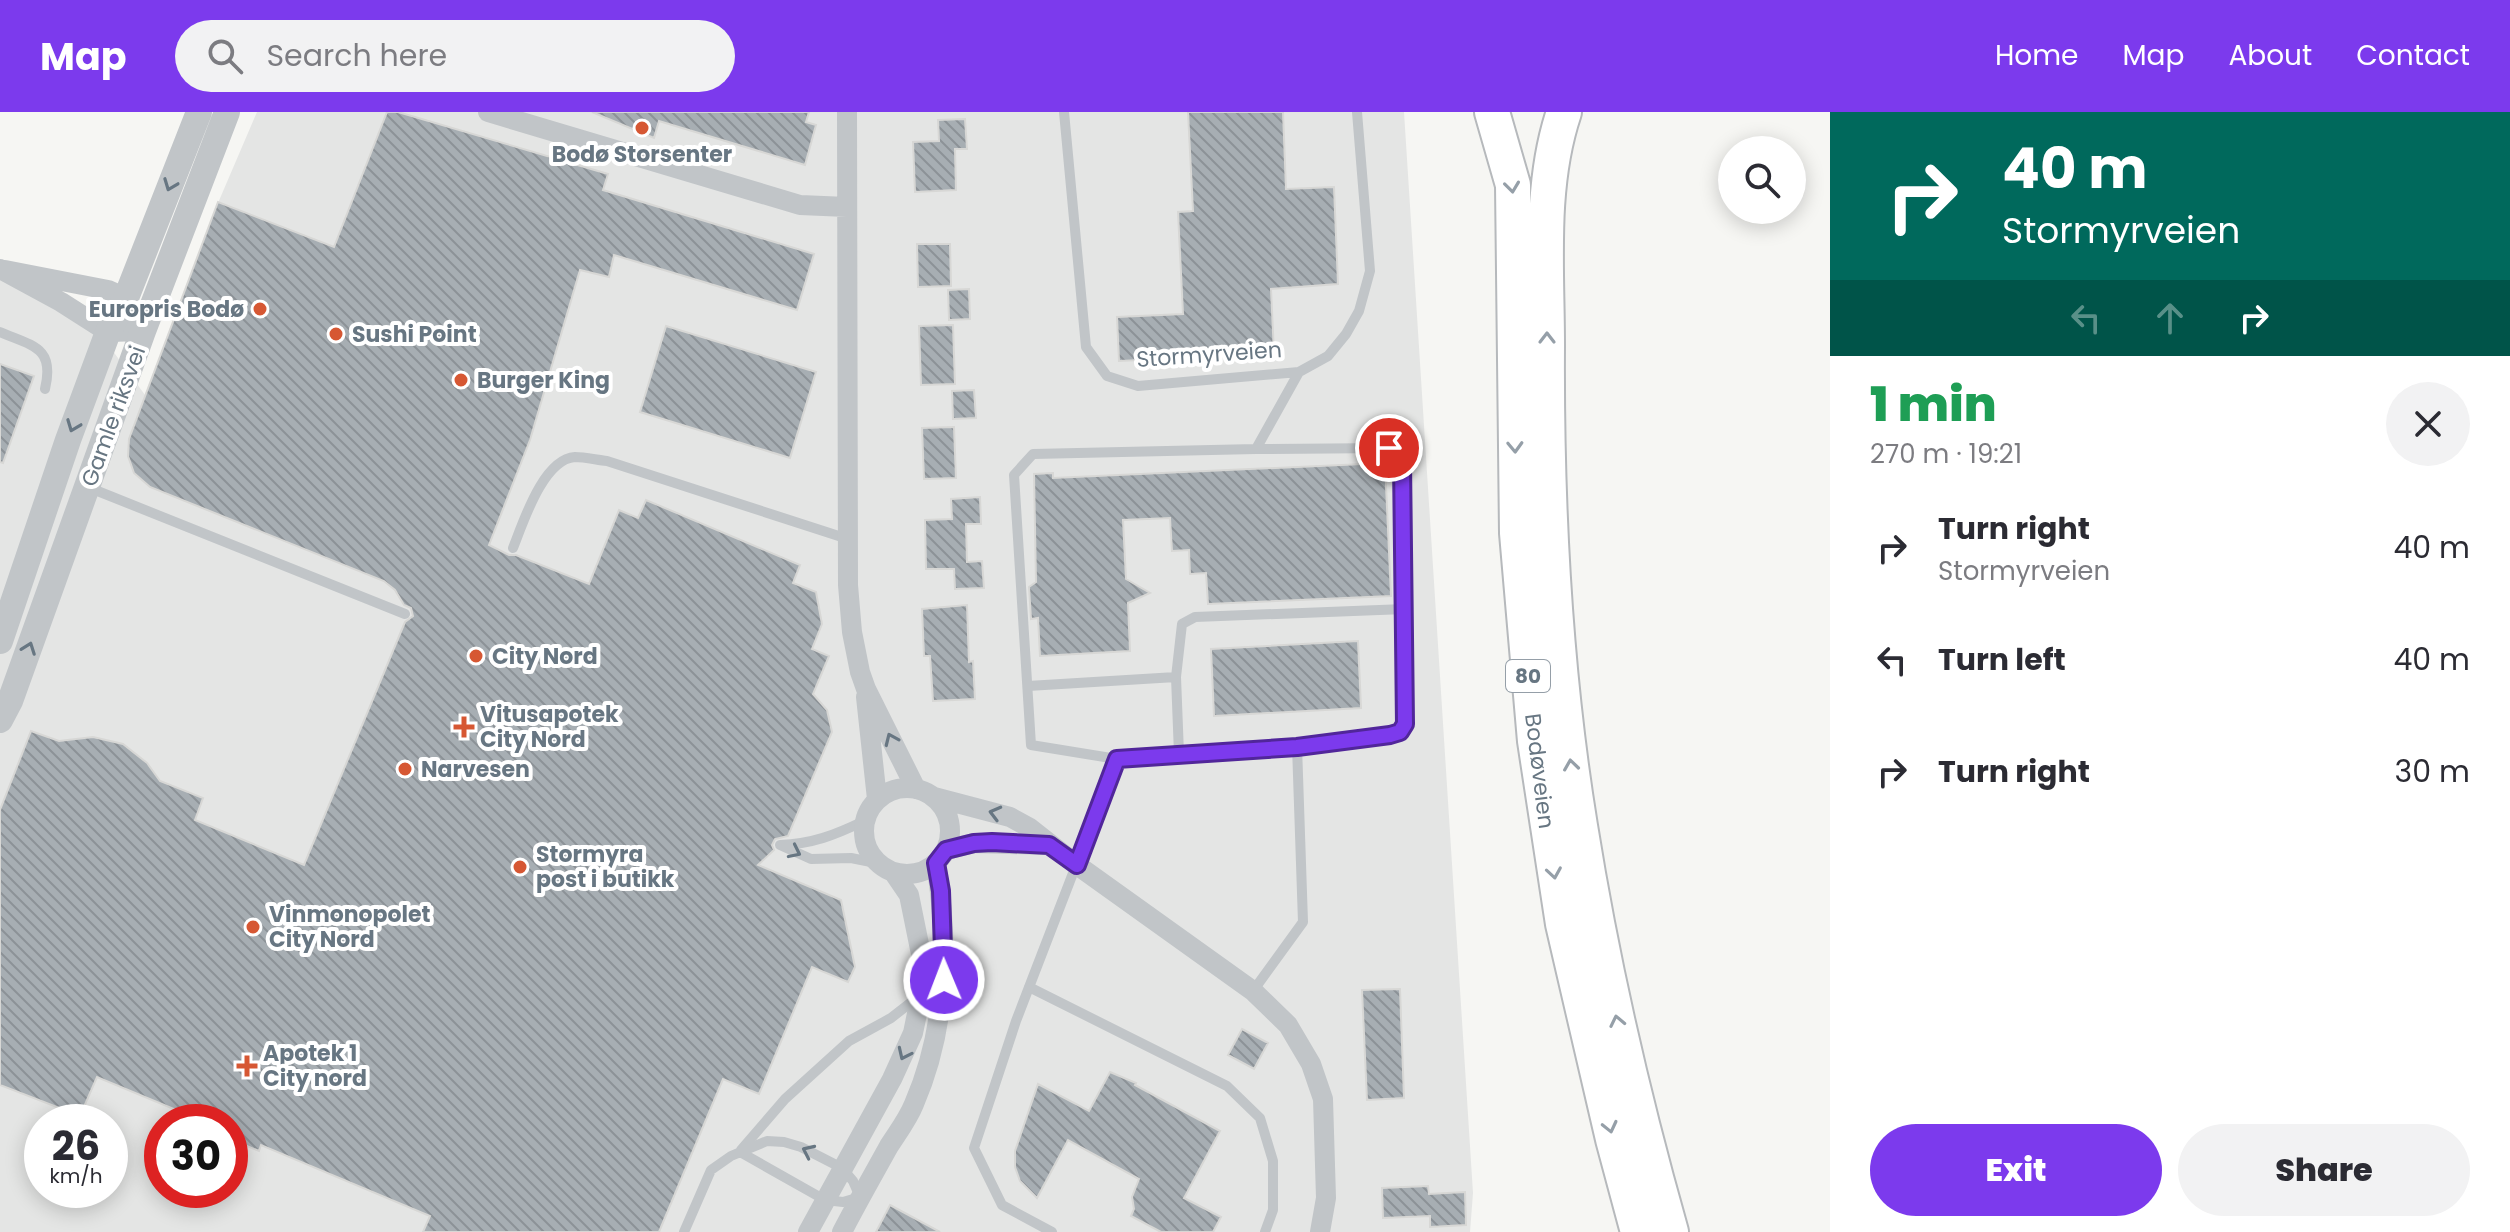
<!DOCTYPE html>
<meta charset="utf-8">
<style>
body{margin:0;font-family:Poppins,sans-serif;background:#f2f2f3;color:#2b2b33;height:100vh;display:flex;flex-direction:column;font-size:30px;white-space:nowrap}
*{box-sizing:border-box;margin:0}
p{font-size:26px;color:#7c7c81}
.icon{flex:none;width:44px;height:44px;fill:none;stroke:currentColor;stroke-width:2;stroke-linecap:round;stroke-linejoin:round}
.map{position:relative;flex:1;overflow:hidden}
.side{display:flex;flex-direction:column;background:#fff;width:680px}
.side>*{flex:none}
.banner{background:#00695c;color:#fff;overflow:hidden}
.buttons{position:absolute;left:1718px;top:24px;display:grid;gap:16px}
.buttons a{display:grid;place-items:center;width:88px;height:88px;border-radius:50%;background:#fff;box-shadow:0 4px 20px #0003;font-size:40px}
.speed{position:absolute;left:24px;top:992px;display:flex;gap:16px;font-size:40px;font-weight:700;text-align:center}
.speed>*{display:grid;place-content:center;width:104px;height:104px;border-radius:50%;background:#fff;box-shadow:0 4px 20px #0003;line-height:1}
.speed small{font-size:20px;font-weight:400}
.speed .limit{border:12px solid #d22;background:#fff;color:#111}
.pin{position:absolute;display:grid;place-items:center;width:68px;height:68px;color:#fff;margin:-34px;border:4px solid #fff;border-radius:50%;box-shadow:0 2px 8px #0007}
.me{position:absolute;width:88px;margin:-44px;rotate:359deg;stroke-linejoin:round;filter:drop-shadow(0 0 6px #0008)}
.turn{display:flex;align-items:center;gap:28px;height:168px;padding:0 40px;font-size:36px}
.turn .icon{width:104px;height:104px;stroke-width:2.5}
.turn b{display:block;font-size:56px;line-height:68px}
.lanes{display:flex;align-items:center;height:76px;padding:0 40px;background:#0003;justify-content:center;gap:40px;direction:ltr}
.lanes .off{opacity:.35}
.round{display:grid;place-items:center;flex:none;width:84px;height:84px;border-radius:42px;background:#f2f2f3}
.head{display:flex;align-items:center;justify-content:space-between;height:136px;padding:0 40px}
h1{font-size:48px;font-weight:800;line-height:60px;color:#1e9e55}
.button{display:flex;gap:16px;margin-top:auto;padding:16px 40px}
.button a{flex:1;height:92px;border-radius:48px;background:#7c3aed;color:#fff;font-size:32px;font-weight:800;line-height:92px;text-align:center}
.button a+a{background:#f2f2f3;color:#2b2b33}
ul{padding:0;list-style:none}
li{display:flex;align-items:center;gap:24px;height:112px;padding:0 40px}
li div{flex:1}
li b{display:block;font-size:30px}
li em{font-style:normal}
header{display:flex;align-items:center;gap:48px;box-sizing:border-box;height:112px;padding:0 40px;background:#7c3aed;color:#fff}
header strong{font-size:38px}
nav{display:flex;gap:44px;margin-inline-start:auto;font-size:28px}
.search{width:560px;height:72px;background:#f2f2f3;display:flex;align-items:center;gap:20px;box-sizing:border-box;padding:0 28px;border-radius:44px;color:#7c7c81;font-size:30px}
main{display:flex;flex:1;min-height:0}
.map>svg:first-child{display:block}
</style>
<header>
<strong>Map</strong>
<div class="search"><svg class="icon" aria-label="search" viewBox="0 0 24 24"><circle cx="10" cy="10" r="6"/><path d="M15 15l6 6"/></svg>Search here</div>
<nav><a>Home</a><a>Map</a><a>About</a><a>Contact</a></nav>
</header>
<main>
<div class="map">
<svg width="1830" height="1120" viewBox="0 0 1830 1120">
<defs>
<pattern id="building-back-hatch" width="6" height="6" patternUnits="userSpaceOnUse" patternTransform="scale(2)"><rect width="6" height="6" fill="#a7aeb3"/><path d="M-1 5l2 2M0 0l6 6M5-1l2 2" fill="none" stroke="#8c9297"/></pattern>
</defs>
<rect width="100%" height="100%" fill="#f6f6f3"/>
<!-- built -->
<path fill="#e4e5e4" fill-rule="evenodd" d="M257,0H1404L1473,1081L1470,1120H0V156L80,194L145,283L218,91ZM42,1010H110V1078H42ZM162,1010H230V1078H162Z"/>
<!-- building -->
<path fill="url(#building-back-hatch)" stroke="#d7d7d5" stroke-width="2" d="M387,0H398L608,62L603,78L814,142L797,198L614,143L609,165L580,158L530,328L489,433L509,443H516L589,472L619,398L638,406L646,388L800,453L793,471L816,480L822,512L812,537L829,544L813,582L827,598L832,620L788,724L775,727L772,733L774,738L758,753L841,788L855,855L848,870L812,855L759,982L723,967L659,1120H423L430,1104L261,1033L259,1039L230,1027V1010H205L97,965L80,1004L0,973V698L31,619L59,629L93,625L123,632L147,651L160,669L203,686L195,708L304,753L405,510L413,504L411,496L404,493L395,478L384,469L150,375L134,361L128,344L129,327L218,90L334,135Z
M592,0H809L806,10L816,13L805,53L659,9L654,26Z
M1188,0H1283L1286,77L1334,75L1338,172L1271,177L1274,242L1119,249L1117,205L1183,202L1178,100L1193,99Z
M965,7L967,37H955L956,78L915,80L913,30L939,29L938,8Z
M917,132H950L951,174L918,175Z
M969,177L970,207L949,208L948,178Z
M953,213L955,272L921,273L919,214Z
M666,214L816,260L790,346L640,300Z
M0,252L34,264L3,351L0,350Z
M974,278L976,306L953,307L952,279Z
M954,315L956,366L924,367L922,316Z
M1385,351L1391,484L1208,492L1206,461L1190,462L1189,438L1172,439L1170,406L1123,408L1126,467L1150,481L1128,491L1130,539L1040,544L1038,506L1031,507L1029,475L1036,470L1034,362L1053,361V366Z
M980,385L981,412H966L967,450L982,449L984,476L955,477L954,457H926L925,408L952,407L951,387Z
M967,493L969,550L973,549L975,587L933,589L930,544H924L922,497Z
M1358,529L1361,596L1214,604L1211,537Z
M1400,877L1404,986L1367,988L1362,878Z
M1242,917L1268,931L1254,957L1228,943Z
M1110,960L1136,971L1135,973L1220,1019L1184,1086L1221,1105L1213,1120H1161L1131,1104L1134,1097L1132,1085L1139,1067L1068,1028L1037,1086L1020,1069L1015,1055V1039L1038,972L1089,999Z
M1428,1074L1429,1082L1465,1080L1466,1113L1430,1115V1104L1383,1106L1382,1076Z
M890,1093L940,1120H876Z"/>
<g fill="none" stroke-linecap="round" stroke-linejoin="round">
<!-- trunk casing -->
<g stroke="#b6b9bc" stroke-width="38">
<path id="trunk" d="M1492,0L1513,73L1517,421L1535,629L1563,812L1613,1027L1638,1120
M1564,0C1539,74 1547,156 1547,233C1546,394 1554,556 1580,714C1602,852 1633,986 1671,1120"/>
</g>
<!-- service -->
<path stroke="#c1c5c8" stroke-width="10" d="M1064,0L1086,235L1107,264L1138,274L1299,260L1328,244L1346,222L1359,199L1370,159L1357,0
M0,220C33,234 55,235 45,277
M1256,337L1389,336L1397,341L1402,350L1405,497
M90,376L405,502
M513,436C523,411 543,347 575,345C585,345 597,348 607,349L848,427
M1028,574L1176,565
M1179,642L1176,565L1182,512L1195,505L1405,497V612L1400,620L1390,623L1297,634L1303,810L1253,879
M1117,647L1031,633L1014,363L1033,342L1256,337L1299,260
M864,709C835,723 812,732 780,733L811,747L851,746L876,751
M1029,875L1227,974L1260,1006L1273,1049V1098L1265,1120
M741,1038L785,987L849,929L891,906L918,885
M684,1120L711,1058L731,1044L767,1029L784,1030L801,1035L842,1056L853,1069L860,1085L843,1090L825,1088L740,1040
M1052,1120L1002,1093L974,1036L1016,909L1117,647L1297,635"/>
<!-- minor -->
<path stroke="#c1c5c8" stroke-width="20" d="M488,0L800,93L847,95
M847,0L848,473L852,520L860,560L866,577L916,677
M0,157L61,190L108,220L143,219L126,186L108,178L5,158
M866,585L877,687
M864 719a43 43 0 1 1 86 0a43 43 0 1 1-86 0Z
M934,685L1010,705L1030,716L1077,753L1253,879L1288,913L1311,952L1323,987L1326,1086L1320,1120
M946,738L974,731L1049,733
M808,1120L892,967L913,921L921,882L922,847L909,783L894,761
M842,1120C857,1091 873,1063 889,1034C898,1020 908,1007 914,992C947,916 949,832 936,751"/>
<!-- tertiary -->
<path stroke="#c1c5c8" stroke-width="26" d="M0,529L68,328L108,220L126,186L199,0
M0,608L10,589L143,219L227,0"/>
<!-- trunk -->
<use href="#trunk" stroke="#fff" stroke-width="34"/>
</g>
<!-- one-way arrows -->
<defs><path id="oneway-chevron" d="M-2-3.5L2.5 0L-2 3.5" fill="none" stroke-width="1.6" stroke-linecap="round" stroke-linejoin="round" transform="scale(2)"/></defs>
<g stroke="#677682">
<use href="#oneway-chevron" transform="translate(170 73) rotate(111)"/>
<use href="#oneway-chevron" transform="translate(73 314) rotate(111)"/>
<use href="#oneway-chevron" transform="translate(29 536) rotate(-70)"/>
<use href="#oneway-chevron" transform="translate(891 627) rotate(-114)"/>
<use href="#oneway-chevron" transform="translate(995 701) rotate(-165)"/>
<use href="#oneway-chevron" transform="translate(795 740) rotate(26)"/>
<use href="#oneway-chevron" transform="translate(904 942) rotate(115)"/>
<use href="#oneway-chevron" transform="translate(808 1039) rotate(-155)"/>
</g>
<g stroke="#959fa8">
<use href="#oneway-chevron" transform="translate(1512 75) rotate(83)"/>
<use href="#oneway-chevron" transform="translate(1547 226) rotate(-90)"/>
<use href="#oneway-chevron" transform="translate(1515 335) rotate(88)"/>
<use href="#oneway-chevron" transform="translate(1571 653) rotate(-98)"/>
<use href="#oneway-chevron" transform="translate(1554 761) rotate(81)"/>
<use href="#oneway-chevron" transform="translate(1617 909) rotate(-102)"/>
<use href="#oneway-chevron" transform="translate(1610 1015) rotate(77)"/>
</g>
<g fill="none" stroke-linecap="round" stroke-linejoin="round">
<!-- route casing -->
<g stroke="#51269a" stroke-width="20">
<path id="route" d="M944,868L941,779L936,751L946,738L974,731L992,730L1049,733L1077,753L1117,647L1297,635L1390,623L1400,620L1405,612L1402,350L1397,341L1389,336"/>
</g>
<!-- route -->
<use href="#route" stroke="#7c3aed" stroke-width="14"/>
</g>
<!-- markers -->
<g fill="#d65733" stroke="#fff" stroke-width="3">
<circle cx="642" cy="16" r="8"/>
<circle cx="260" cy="197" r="8"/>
<circle cx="336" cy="222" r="8"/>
<circle cx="461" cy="268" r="8"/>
<circle cx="476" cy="544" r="8"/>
<path d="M460 603h8v8h8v8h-8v8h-8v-8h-8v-8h8z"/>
<circle cx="405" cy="657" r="8"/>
<circle cx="520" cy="755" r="8"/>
<circle cx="253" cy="815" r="8"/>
<path d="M243 942h8v8h8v8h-8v8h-8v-8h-8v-8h8z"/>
</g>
<g text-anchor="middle" stroke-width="8" stroke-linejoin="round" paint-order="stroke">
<!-- shield labels -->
<rect fill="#fff" stroke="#959fa8" stroke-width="2" x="1506" y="548" width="44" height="32" rx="6"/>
<g font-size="20" font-weight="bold" fill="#677682">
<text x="1528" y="571">80</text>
</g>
<!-- poi labels -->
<g font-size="22" font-weight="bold" fill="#677682" stroke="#fff" text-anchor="start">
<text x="642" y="50" text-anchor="middle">Bodø Storsenter</text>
<text x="244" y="205" text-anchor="end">Europris Bodø</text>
<text x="352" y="230">Sushi Point</text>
<text x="477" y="276">Burger King</text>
<text x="492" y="552">City Nord</text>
<text x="480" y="610">Vitusapotek<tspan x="480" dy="25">City Nord</tspan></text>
<text x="421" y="665">Narvesen</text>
<text x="536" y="750">Stormyra<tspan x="536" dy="25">post i butikk</tspan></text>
<text x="269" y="810">Vinmonopolet<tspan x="269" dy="25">City Nord</tspan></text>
<text x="263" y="949">Apotek 1<tspan x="263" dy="25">City nord</tspan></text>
</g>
<!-- street labels -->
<g font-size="22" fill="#677682" stroke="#fff">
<text transform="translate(1209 242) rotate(-4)" y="8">Stormyrveien</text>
<text transform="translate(113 304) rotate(-70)" y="8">Gamle riksvei</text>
<text transform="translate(1540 659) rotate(83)" y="8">Bodøveien</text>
</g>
</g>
</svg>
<div class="buttons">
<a><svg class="icon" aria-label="search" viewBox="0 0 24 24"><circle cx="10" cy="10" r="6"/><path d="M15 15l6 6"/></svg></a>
</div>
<div class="speed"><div>26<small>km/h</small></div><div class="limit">30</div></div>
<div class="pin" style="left:1389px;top:336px;background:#d93025"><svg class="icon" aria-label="arrive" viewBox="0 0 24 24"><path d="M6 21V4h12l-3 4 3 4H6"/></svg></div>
<svg class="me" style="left:944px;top:868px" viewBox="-20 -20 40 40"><circle r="17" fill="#7c3aed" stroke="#fff" stroke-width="3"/><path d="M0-11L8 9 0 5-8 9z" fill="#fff"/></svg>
</div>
<section class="side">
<div class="banner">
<div class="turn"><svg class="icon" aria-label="right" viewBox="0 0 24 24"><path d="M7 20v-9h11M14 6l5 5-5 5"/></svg><div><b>40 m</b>Stormyrveien</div></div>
<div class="lanes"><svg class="icon off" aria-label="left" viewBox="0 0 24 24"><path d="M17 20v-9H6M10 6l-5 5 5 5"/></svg><svg class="icon off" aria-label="ahead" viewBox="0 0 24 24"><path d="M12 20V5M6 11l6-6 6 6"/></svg><svg class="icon" aria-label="right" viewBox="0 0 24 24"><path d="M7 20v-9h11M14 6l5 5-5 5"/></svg></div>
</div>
<div class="head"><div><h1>1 min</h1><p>270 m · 19:21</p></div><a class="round"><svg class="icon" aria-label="close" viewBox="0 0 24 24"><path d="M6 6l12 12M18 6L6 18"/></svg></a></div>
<ul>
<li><svg class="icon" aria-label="right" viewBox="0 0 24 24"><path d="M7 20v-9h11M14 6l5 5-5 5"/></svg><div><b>Turn right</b><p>Stormyrveien</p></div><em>40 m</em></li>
<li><svg class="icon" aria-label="left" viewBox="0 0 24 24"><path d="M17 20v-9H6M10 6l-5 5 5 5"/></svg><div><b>Turn left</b></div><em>40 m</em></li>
<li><svg class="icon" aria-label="right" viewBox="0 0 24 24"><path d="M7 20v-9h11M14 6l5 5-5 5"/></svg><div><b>Turn right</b></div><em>30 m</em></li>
</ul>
<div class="button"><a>Exit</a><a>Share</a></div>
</section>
</main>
